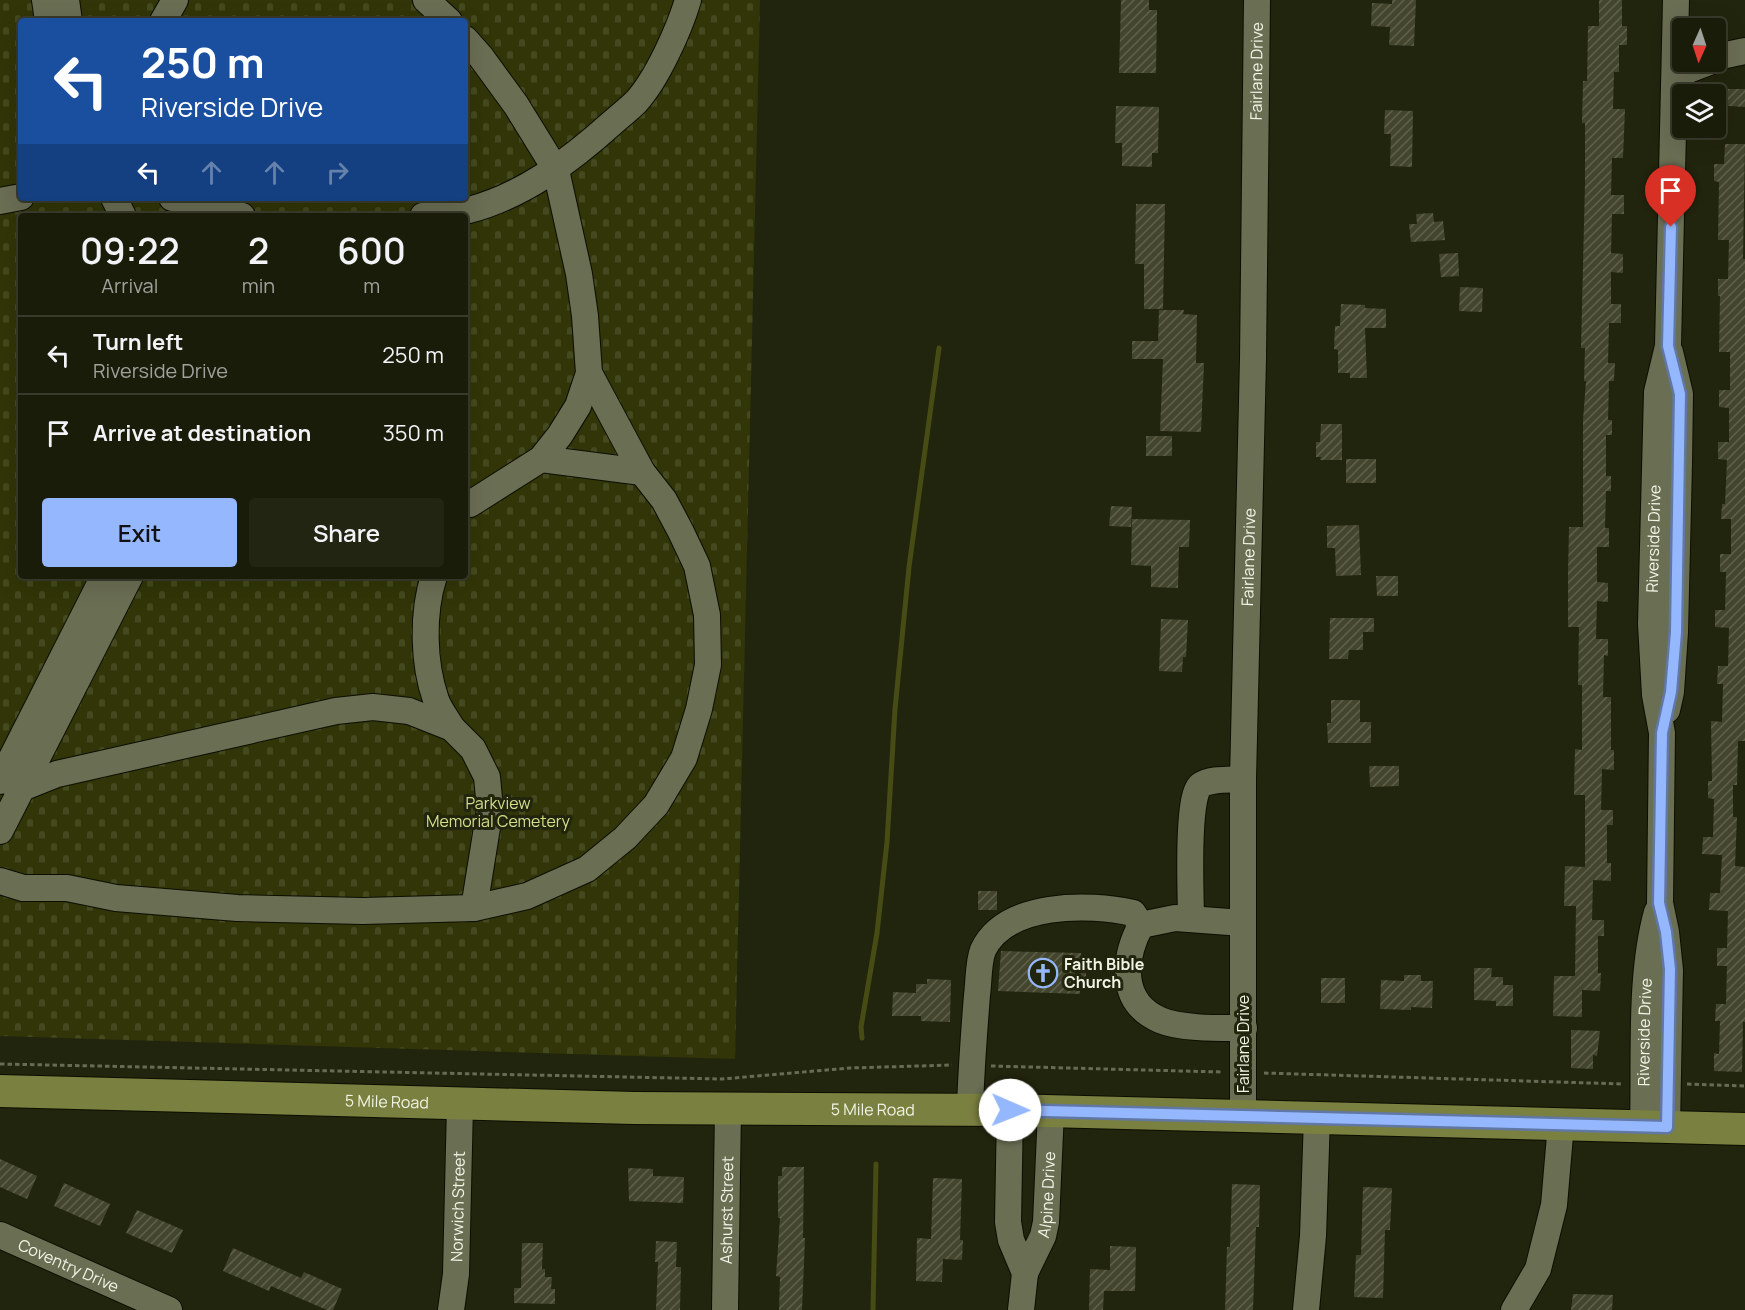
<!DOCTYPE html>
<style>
body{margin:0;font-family:Manrope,sans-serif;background:#232513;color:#f1f3f6;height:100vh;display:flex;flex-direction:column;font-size:22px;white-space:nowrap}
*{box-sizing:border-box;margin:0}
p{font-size:20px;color:#9fa19c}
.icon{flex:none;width:33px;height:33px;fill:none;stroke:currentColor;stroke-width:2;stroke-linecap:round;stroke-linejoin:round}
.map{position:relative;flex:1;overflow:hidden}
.drawer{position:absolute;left:18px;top:213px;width:450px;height:366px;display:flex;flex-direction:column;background:#1a1c0a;border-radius:6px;box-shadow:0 6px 24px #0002,0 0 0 2px #383a2b}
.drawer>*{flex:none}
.banner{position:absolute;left:18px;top:18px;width:450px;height:183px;border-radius:6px;box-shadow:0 6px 24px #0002,0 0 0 2px #383a2b;background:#1a4fa0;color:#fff;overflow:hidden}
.needle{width:39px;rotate:183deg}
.controls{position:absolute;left:1672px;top:18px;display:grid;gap:12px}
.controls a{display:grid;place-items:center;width:54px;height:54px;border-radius:6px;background:#1a1c0a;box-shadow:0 6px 24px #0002,0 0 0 2px #383a2b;font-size:30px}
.pin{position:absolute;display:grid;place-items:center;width:51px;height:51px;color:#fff;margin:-62px -26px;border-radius:50% 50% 50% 0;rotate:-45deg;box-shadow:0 0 6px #0007}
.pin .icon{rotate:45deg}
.me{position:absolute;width:66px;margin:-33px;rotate:91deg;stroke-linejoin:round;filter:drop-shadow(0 0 4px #0008)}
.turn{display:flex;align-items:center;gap:21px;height:126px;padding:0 24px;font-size:27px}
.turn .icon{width:78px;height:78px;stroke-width:2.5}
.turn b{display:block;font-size:42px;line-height:51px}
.lanes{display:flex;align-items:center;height:57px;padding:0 24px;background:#0003;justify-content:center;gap:30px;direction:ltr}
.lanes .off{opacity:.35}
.eta{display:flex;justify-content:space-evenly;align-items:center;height:102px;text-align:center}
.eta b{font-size:36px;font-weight:600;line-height:42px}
.primary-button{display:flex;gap:12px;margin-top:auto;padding:12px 24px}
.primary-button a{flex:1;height:69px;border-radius:6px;background:#95b7fd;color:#111;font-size:24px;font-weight:600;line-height:69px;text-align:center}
.primary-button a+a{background:#232513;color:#f1f3f6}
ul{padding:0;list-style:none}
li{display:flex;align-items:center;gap:18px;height:78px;padding:0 24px;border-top:2px solid #383a2b}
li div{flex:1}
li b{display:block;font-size:22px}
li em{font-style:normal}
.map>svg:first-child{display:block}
</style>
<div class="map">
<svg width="1745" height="1310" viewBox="0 0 1745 1310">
<defs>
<pattern id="cemetery-stones" width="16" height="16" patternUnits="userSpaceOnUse" patternTransform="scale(1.5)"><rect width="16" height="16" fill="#313507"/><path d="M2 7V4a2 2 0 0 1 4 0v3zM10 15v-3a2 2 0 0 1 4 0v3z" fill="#45491f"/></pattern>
<pattern id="building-hatch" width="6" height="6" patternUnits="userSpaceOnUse" patternTransform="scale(1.5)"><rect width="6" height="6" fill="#43462d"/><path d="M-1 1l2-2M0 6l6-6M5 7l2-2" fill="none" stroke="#5f614b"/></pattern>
</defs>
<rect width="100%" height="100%" fill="#22250d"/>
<!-- cemetery -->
<path fill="url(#cemetery-stones)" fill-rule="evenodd" d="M0,0H760L735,1059L0,1036ZM21,21H465V198H21ZM21,216H465V576H21Z"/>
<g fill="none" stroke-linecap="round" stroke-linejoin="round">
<!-- stream -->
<path stroke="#474c14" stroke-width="5" d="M862,1038L861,1027L877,933L887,842L895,709L909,567L939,348
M873,1310L876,1164"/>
</g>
<!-- building -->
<path fill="url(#building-hatch)" d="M1121,0H1149V10H1157L1156,73H1119Z
M1392,0H1416L1414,46L1389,45L1390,27L1371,26L1372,3L1392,4Z
M1599,0H1622V26H1627V45H1619V72H1614L1613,109H1625L1623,158H1612L1611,195H1624V214H1612L1611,253L1623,254V273L1611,272V304H1621V323H1609L1608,363H1615L1614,381H1609L1608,420H1612V435H1606V476H1611V491H1606L1605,528H1609V547H1597V582L1608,583V602L1597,601L1596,639H1608V656L1604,655L1603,697H1611V750H1614V770L1602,769L1601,810H1613V825H1607V863H1611V881L1593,880L1592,920H1604V936H1598V973H1601L1600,991L1582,990V1017L1553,1016L1554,976H1575L1576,906H1564L1565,866L1585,867V795H1574L1575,749L1582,750V685H1578L1579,627H1568V572L1569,527H1583V420L1586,381H1584L1585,348H1581L1585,183V123H1582L1583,81H1587L1588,26H1599Z
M1728,89H1745V107L1728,106Z
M1116,106L1159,107L1158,153H1152V167L1122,166V143H1115Z
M1385,110L1413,111L1412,167L1390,166L1391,134H1384Z
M1725,144H1745L1743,259H1745V741H1738L1737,785H1733V817H1737L1735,866L1745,867V1022H1743L1742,1072L1714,1071V1053L1719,1054L1720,1021H1715L1716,1004H1726L1727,966H1717V948H1727L1728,911L1709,910L1710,893H1720L1722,855L1702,854L1703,837H1713L1714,799L1708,798V781H1712L1711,721L1722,722L1723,684H1717L1718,666H1728L1729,628L1715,627V610H1725L1726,572H1720V554H1731V519H1721L1722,504H1725L1727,460L1718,459V442H1729V408L1719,407V390H1730V352H1719L1720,296H1718V279H1728L1729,240H1718L1719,182L1714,181V164H1724Z
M1136,204H1165L1163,309H1144V264H1135Z
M1433,213L1434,222L1443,221L1445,240L1411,242L1409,224H1417L1416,214Z
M1458,253L1459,276L1441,277L1439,254Z
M1460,287L1483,288L1482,312L1459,311Z
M1341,304L1365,305V308L1386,309V328H1365L1367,378H1350V373H1338V350L1334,349L1335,326H1340Z
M1159,310H1184L1183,314L1197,315L1196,363H1204L1201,432L1160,431L1163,359H1132V341H1158Z
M1321,424H1342V460H1320L1321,457H1316V442H1320Z
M1146,436H1172V456H1146Z
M1346,459H1376V483H1346Z
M1111,506L1132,507L1131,527L1109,526Z
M1132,519L1190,520L1189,547H1179L1178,588L1151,587V566L1131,565Z
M1359,525L1361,575L1336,576L1335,548H1327V526Z
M1376,576H1398V596H1377Z
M1330,618H1374V632H1363V650H1349L1348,659H1329Z
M1161,619L1188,620L1186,657H1183L1182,672L1159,671Z
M1331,700H1360V722H1371V743H1328L1327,723H1331Z
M1369,766H1399V786L1370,787Z
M978,891H997V910H978Z
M1001,951L1081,953V966H1086V981H1080V994L998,991Z
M1474,968H1492L1491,977H1503V985H1513V1006H1496V1001L1474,1000Z
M1404,975H1421V981H1433L1432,1008L1411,1007V1010L1380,1009L1381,980L1404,981Z
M1321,978H1345V1003H1321Z
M927,979L951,980L950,1022L921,1021V1016H892L893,992L916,993V984H927Z
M1571,1030L1600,1031L1597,1056L1593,1055V1069L1571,1068Z
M0,1159L37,1176L27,1199L0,1187Z
M782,1167H804L803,1238H805L802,1310H779L780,1277L776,1276L780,1218H778V1176H782Z
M628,1168L653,1169V1176L684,1177L683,1203L629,1201Z
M933,1178L962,1179L960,1240H963L962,1260L943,1259L942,1282L916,1281L917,1238L931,1239Z
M64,1183L110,1204L100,1226L54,1206Z
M1232,1184L1260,1185L1259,1227H1256L1253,1310H1225L1227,1247H1230Z
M1363,1187L1392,1188L1390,1230H1385L1383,1298L1354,1297L1356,1255H1361Z
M137,1210L183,1230L172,1253L126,1233Z
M656,1241L677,1242L676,1267H681L680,1310H656L658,1262H655Z
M522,1243H543L542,1269H545V1277H552L551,1289H555V1304L514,1303V1288H521Z
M1110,1246L1136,1247L1135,1291H1104L1103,1310H1089L1090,1269L1110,1270Z
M233,1248L301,1278L304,1272L342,1289L333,1310H327L271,1286L269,1291L223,1271Z
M1573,1294L1613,1295L1612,1310H1571Z"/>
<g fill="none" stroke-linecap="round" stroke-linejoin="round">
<!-- minor casing -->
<g stroke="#0c0e00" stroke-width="28">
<g id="minor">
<path d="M45,0L48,21"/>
<path d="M66,0L69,21"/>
<path d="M426,0L449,21"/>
<path d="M163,21L175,0"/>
<path d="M465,39L481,57L516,105L556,170L579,274L585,316L589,373L578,406L560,435L541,459L470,504L465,503"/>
<path d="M1726,55L1745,51"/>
<path d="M1675,75L1709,62"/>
<path d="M114,198L123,216"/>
<path d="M172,198L197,202L242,216"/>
<path d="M0,201L21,197"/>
<path d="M423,216C438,214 454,214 469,210C523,196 571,160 612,123C620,116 629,109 636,102C657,79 679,30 688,0"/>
<path d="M541,459L642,472"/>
<path d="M434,576C422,613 423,663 436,700C439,709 447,719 452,728"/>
<path d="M1667,710L1671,692L1675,632L1679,464L1680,394L1670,352"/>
<path d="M2,778L22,788L57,774L336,711L373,707L409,711L452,728L473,749L487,777L490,809L474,908"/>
<path d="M0,781L104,576"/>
<path d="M0,831L130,576"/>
<path d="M0,881L23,888H67L116,898L237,908L363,911L474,908L527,896L587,869L625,838L656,805L684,758L699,709L708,665L707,615L697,566L681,532L664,500L642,472L589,373"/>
<path d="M1191,919C1191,899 1186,793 1201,785C1211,778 1230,780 1243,779"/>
<path d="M1243,923L1175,918L1141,925C1123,959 1119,1002 1160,1020C1181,1029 1220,1028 1244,1028"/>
<path d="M970,1109C971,1071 974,1033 977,995C979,981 978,963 983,950C1006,902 1089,903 1133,913L1141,925"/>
<path id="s1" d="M1010,1110L1008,1222L1011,1240L1025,1273L1043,1236L1046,1222L1051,1111"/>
<path id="s2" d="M1243,1115V779L1253,359L1257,0"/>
<path id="s3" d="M1643,1126C1645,1058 1639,977 1657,912"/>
<path id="s4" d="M1667,1127L1670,970L1666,932L1660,903L1662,733L1655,695L1651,624L1657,392L1668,346L1676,0"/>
<path id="s5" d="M0,1235L169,1310"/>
<path id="s6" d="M451,1310L456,1274L460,1105"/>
<path id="s7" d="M725,1310L728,1108"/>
<path d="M1021,1310L1025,1273"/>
<path d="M1306,1310L1313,1236L1317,1117"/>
<path d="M1514,1310L1538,1269L1554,1205L1561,1124"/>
</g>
</g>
<!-- major casing -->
<g stroke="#0c0e00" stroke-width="34">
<g id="major">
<path id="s8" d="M0,1091L634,1108L1010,1110L1745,1129"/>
</g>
</g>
<!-- path -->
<path stroke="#676a55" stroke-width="3" stroke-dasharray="4.5 3" stroke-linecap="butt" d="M0,1064L722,1079L850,1068L952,1065
M991,1066L1221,1072
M1264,1073L1623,1084
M1687,1084L1745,1086"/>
<!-- minor -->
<use href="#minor" stroke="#6a6e53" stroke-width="26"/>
<!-- major -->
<use href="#major" stroke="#7a8040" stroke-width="32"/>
</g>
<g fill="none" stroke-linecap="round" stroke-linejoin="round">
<!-- route casing -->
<g stroke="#6177a4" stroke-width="15">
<path id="route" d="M1010,1110L1667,1127L1670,969L1666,932L1659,903L1662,733L1671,692L1676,632L1680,394L1668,346L1671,227"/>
</g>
<!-- route -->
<use href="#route" stroke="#95b7fd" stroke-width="10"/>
</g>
<!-- icons -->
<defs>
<g id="church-ring" transform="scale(1.5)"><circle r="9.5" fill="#22250d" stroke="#95b7fd" stroke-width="1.5"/><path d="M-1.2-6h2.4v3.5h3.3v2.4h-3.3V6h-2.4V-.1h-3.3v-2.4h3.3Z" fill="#95b7fd"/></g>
</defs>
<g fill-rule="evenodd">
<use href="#church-ring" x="1043" y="973"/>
</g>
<g text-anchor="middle" stroke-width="6" stroke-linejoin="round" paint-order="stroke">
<!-- street labels -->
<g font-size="16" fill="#f1f4e5" stroke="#22250d">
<text dy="6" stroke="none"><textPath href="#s2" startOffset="1044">Fairlane Drive</textPath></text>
<text dy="6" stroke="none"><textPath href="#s4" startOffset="590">Riverside Drive</textPath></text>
<text dy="6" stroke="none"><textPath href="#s2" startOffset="558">Fairlane Drive</textPath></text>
<text dy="6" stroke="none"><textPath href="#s3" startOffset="94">Riverside Drive</textPath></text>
<text transform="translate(1243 1044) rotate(-90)" y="6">Fairlane Drive</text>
<text dy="6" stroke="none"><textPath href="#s8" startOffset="387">5 Mile Road</textPath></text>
<text dy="6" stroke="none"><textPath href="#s8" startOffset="873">5 Mile Road</textPath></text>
<text dy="6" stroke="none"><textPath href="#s1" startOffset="249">Alpine Drive</textPath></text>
<text dy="6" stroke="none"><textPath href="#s6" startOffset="104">Norwich Street</textPath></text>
<text dy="6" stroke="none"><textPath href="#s7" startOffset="100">Ashurst Street</textPath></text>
<text dy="6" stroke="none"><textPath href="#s5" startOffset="75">Coventry Drive</textPath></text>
</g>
<!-- park labels -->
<g font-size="16" fill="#d4de8b" stroke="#22250d">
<text x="498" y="809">Parkview<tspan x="498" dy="18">Memorial Cemetery</tspan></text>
</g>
<!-- poi labels -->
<g font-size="16" font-weight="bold" fill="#f1f4e5" stroke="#22250d" text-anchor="start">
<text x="1064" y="970">Faith Bible<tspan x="1064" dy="18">Church</tspan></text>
</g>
</g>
</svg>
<div class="controls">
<a><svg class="needle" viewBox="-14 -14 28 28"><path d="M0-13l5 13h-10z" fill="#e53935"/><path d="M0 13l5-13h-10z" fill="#9fa19c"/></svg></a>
<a><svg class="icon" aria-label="layers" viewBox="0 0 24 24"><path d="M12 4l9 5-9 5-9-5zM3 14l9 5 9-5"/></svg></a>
</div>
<div class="pin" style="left:1671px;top:227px;background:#d93025"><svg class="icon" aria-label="arrive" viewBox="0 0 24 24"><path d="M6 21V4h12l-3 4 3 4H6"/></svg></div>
<svg class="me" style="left:1010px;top:1110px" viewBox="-20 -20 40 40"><circle r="19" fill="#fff"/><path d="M0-13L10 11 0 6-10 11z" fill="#95b7fd"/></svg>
<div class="banner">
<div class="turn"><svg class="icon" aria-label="left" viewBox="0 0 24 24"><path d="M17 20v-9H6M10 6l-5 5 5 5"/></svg><div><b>250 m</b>Riverside Drive</div></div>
<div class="lanes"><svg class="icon" aria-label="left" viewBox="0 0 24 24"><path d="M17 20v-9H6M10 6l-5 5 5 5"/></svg><svg class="icon off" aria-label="ahead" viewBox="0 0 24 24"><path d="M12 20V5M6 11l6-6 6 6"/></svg><svg class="icon off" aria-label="ahead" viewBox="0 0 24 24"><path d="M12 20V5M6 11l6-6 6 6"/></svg><svg class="icon off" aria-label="right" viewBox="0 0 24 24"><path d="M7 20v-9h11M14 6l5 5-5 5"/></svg></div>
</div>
<section class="drawer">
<div class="eta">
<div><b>09:22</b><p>Arrival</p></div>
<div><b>2</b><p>min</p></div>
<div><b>600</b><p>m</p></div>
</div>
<ul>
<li><svg class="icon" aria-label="left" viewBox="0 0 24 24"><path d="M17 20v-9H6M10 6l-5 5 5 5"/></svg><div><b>Turn left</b><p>Riverside Drive</p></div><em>250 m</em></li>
<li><svg class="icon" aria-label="arrive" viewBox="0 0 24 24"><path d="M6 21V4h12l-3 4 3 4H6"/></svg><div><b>Arrive at destination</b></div><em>350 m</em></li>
</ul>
<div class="primary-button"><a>Exit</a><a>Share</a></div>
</section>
</div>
